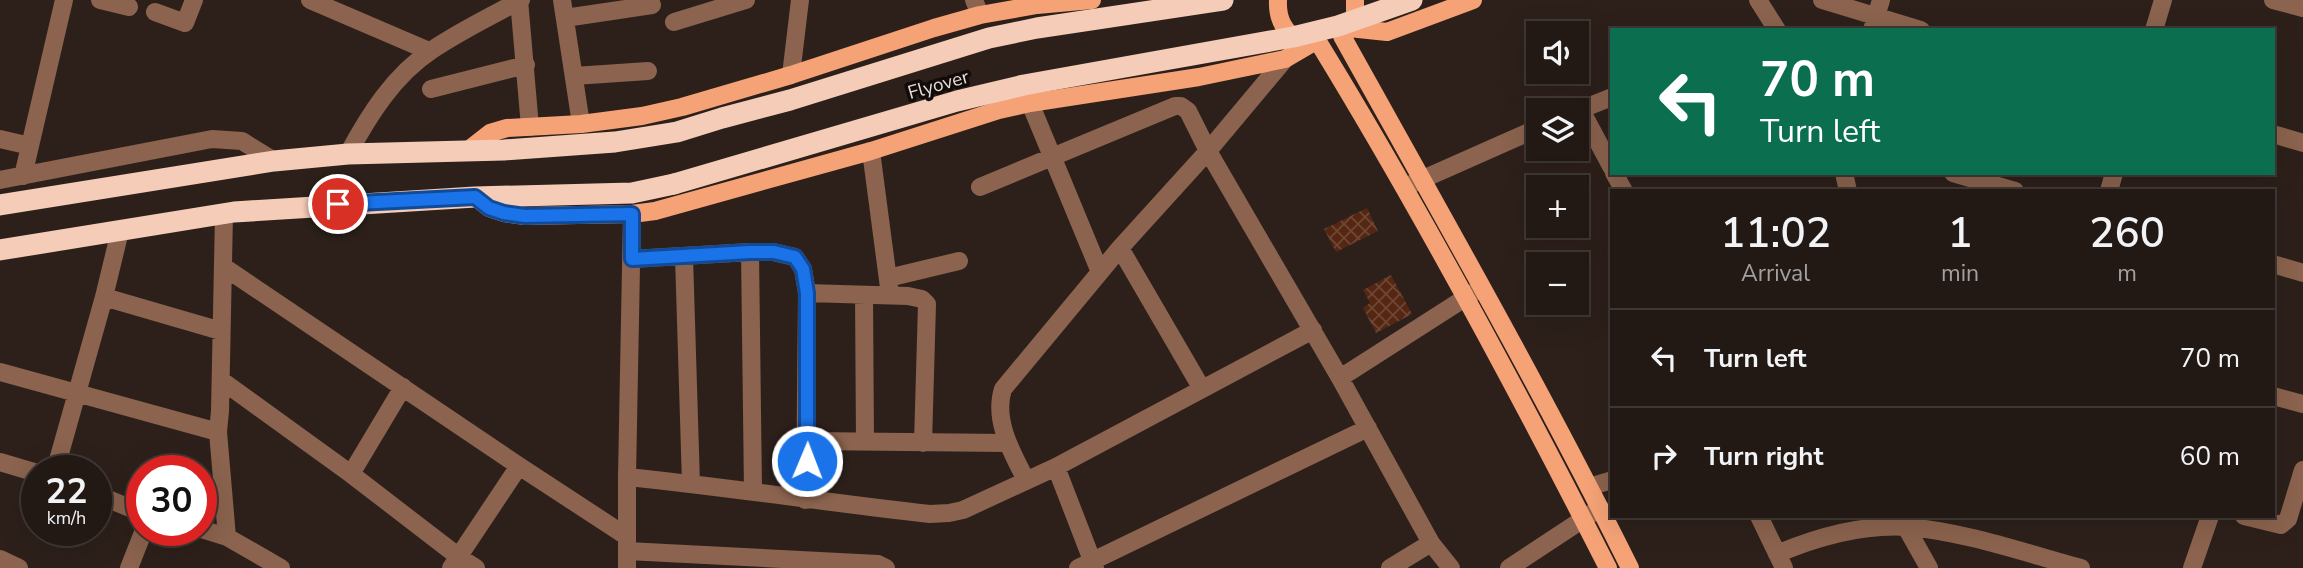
<!DOCTYPE html>
<meta charset="utf-8">
<style>
body{margin:0;font-family:"Nunito Sans",sans-serif;background:#2a211d;color:#f1f3f6;height:100vh;display:flex;flex-direction:column;font-size:26px;white-space:nowrap}
*{box-sizing:border-box;margin:0}
p{font-size:23px;color:#a2a0a0}
.icon{flex:none;width:38px;height:38px;fill:none;stroke:currentColor;stroke-width:2;stroke-linecap:round;stroke-linejoin:round}
.map{position:relative;flex:1;overflow:hidden}
.details{position:absolute;left:1610px;top:189px;width:665px;height:329px;display:flex;flex-direction:column;background:#221814;border-radius:0px;box-shadow:0 7px 28px #0002,0 0 0 2px #3f3734}
.details>*{flex:none}
.hud{position:absolute;left:1610px;top:28px;width:665px;height:147px;border-radius:0px;box-shadow:0 7px 28px #0002,0 0 0 2px #3f3734;background:#0b6e4f;color:#fff;overflow:hidden}
.buttons{position:absolute;left:1526px;top:21px;display:grid;gap:14px}
.buttons a{display:grid;place-items:center;width:63px;height:63px;border-radius:0px;background:#221814;box-shadow:0 7px 28px #0002,0 0 0 2px #3f3734;font-size:35px}
.speed{position:absolute;left:21px;top:455px;display:flex;gap:14px;font-size:35px;font-weight:700;text-align:center}
.speed>*{display:grid;place-content:center;width:91px;height:91px;border-radius:50%;background:#221814;box-shadow:0 7px 28px #0002,0 0 0 2px #3f3734;line-height:1}
.speed small{font-size:18px;font-weight:400}
.speed .limit{border:10px solid #d22;background:#fff;color:#111}
.pin{position:absolute;display:grid;place-items:center;width:60px;height:60px;color:#fff;margin:-30px;border:4px solid #fff;border-radius:50%;box-shadow:0 2px 7px #0007}
.me{position:absolute;width:77px;margin:-38px;rotate:1deg;stroke-linejoin:round;filter:drop-shadow(0 0 5px #0008)}
.turn{display:flex;align-items:center;gap:24px;height:147px;padding:0 35px;font-size:32px}
.turn .icon{width:91px;height:91px;stroke-width:2.5}
.turn b{display:block;font-size:49px;line-height:60px}
.eta{display:flex;justify-content:space-evenly;align-items:center;height:119px;text-align:center}
.eta b{font-size:42px;font-weight:600;line-height:49px}
ul{padding:0;list-style:none}
li{display:flex;align-items:center;gap:21px;height:98px;padding:0 35px;border-top:2px solid #3f3734}
li div{flex:1}
li b{display:block;font-size:26px}
li em{font-style:normal}
.map>svg:first-child{display:block}
</style>
<div class="map">
<svg width="2303" height="568" viewBox="0 0 2303 568">
<defs>
<pattern id="building-cross-hatch" width="8" height="8" patternUnits="userSpaceOnUse" patternTransform="scale(1.75)"><rect width="8" height="8" fill="#552712"/><path d="M0 0l8 8M0 8l8-8" fill="none" stroke="#6d4634"/></pattern>
</defs>
<rect width="100%" height="100%" fill="#2d201b"/>
<!-- building -->
<path fill="url(#building-cross-hatch)" d="M1367,208L1378,231L1336,252L1324,229Z
M1391,275L1412,314L1376,333L1363,308L1370,303L1363,290Z"/>
<g fill="none" stroke-linecap="round" stroke-linejoin="round">
<!-- minor -->
<path stroke="#8b634e" stroke-width="18" d="M100,0L129,7
M310,0L429,51
M519,0L530,127
M562,0L581,124
M974,0L980,15
M1758,0L1777,30
M1822,0L1921,30
M2273,0L2303,8
M155,12L185,23L194,0
M565,18L652,5
M674,22L746,0
M1872,30L1881,0
M2154,30L2163,0
M791,75L800,0
M574,76L648,71
M431,89L526,65
M1030,103L1100,272
M1581,110L1612,168
M1577,111L1612,97
M2273,134L2303,143
M0,139L30,146
M871,151L890,295
M348,154C369,115 394,75 432,50C460,31 491,16 521,0
M1614,173L1624,191
M1844,173L1848,191
M1953,173L2015,191
M23,176L64,0
M0,180L212,139L242,141L274,161
M980,187L1175,106H1181L1188,111L1208,151L1340,378L1431,543L1451,568
M1405,187L1538,128
M2109,191L2114,173
M224,214L220,411L218,432L227,537L281,568
M1120,248L1202,389
M750,252L753,491
M684,256L691,484
M632,259L750,252H773L795,257L803,269L807,293L805,500
M2273,264L2303,273
M224,267L519,466L626,536
M888,278L959,261
M807,293L908,296L922,299L927,304L923,443
M864,295L865,442
M104,297L221,331
M0,372L218,432
M1340,378L1479,289
M221,380L351,474L459,557L476,568
M2273,396L2303,404
M807,441L1007,443
M0,462L37,473
M1056,467L1095,568
M55,471L104,297L120,231
M351,474L403,387
M627,477C728,487 829,503 930,514L949,513L963,510L1056,467L1313,330
M1026,480C1012,453 993,420 1003,389L1120,248L1208,151L1285,59
M1589,487L1612,480
M96,494L142,513
M1759,516L1784,568
M2244,516L2281,525L2288,519L2303,470
M1906,527L1929,568
M201,529L227,537
M627,551L878,564L886,568
M1777,554C1817,537 1864,524 1908,527C1966,532 2025,553 2081,568
M0,559L19,568
M129,568L144,530
M451,568L519,466
M627,568V477L632,214
M1078,568L1368,428
M1390,568L1431,543
M1509,568L1600,508
M2192,568L2210,516"/>
<!-- major -->
<path stroke="#f5a276" stroke-width="18" d="M1278,0C1277,19 1284,32 1300,42
M1349,28L1387,32L1473,0
M1347,30L1355,16V0
M1342,36C1440,212 1540,387 1630,568
M1320,45C1424,215 1518,391 1608,568
M467,151L490,133L507,128L581,124L642,116L682,107L791,75L934,28L980,15L1037,5L1092,0
M475,197L489,208L504,213L525,216L632,214L655,211L871,151L999,110L1030,103L1199,77L1285,59L1309,45"/>
<!-- highway -->
<path stroke="#f5ccb8" stroke-width="21" d="M0,205L274,161L348,154L504,150L615,142L677,132L722,118L790,100L989,38L1037,28L1223,0
M0,250L234,212L475,197L632,193L674,184"/>
<!-- highway-bridge -->
<path stroke="#f5ccb8" stroke-width="21" d="M674,184L957,101L1024,85L1293,37L1338,26L1412,0"/>
</g>
<g fill="none" stroke-linecap="round" stroke-linejoin="round">
<!-- route casing -->
<g stroke="#114b97" stroke-width="18">
<path id="route" d="M338,204L475,197L489,208L504,213L525,216L632,214V259L750,252H774L795,257L803,269L807,293V461"/>
</g>
<!-- route -->
<use href="#route" stroke="#1a73e8" stroke-width="12"/>
</g>
<g text-anchor="middle" stroke-width="7" stroke-linejoin="round" paint-order="stroke">
<!-- street labels -->
<g font-size="19" fill="#e5dcd8" stroke="#110b09">
<text transform="translate(938 84) rotate(-16)" y="7">Flyover</text>
</g>
</g>
</svg>
<div class="buttons">
<a><svg class="icon" aria-label="sound" viewBox="0 0 24 24"><path d="M4 9h4l5-4v14l-5-4H4zM17 9q2 3 0 6"/></svg></a>
<a><svg class="icon" aria-label="layers" viewBox="0 0 24 24"><path d="M12 4l9 5-9 5-9-5zM3 14l9 5 9-5"/></svg></a>
<a>+</a>
<a>−</a>
</div>
<div class="speed"><div>22<small>km/h</small></div><div class="limit">30</div></div>
<div class="pin" style="left:338px;top:204px;background:#d93025"><svg class="icon" aria-label="arrive" viewBox="0 0 24 24"><path d="M6 21V4h12l-3 4 3 4H6"/></svg></div>
<svg class="me" style="left:807px;top:461px" viewBox="-20 -20 40 40"><circle r="17" fill="#1a73e8" stroke="#fff" stroke-width="3"/><path d="M0-11L8 9 0 5-8 9z" fill="#fff"/></svg>
<div class="hud">
<div class="turn"><svg class="icon" aria-label="left" viewBox="0 0 24 24"><path d="M17 20v-9H6M10 6l-5 5 5 5"/></svg><div><b>70 m</b>Turn left</div></div>
</div>
<section class="details">
<div class="eta">
<div><b>11:02</b><p>Arrival</p></div>
<div><b>1</b><p>min</p></div>
<div><b>260</b><p>m</p></div>
</div>
<ul>
<li><svg class="icon" aria-label="left" viewBox="0 0 24 24"><path d="M17 20v-9H6M10 6l-5 5 5 5"/></svg><div><b>Turn left</b></div><em>70 m</em></li>
<li><svg class="icon" aria-label="right" viewBox="0 0 24 24"><path d="M7 20v-9h11M14 6l5 5-5 5"/></svg><div><b>Turn right</b></div><em>60 m</em></li>
</ul>
</section>
</div>
